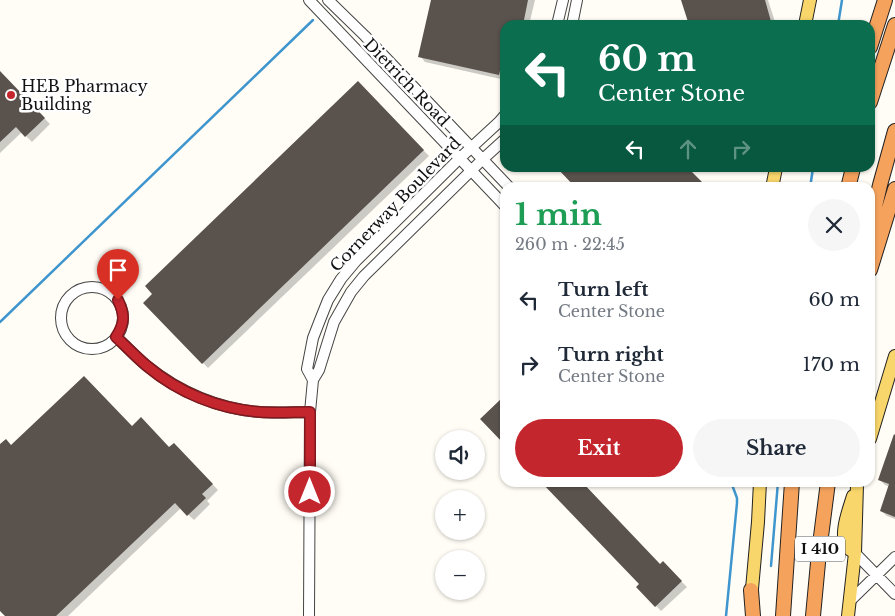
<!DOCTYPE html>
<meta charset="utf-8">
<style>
body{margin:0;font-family:"Libre Baskerville",serif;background:#f6f6f7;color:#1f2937;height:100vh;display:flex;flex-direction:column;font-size:19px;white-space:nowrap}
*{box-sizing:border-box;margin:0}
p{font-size:16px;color:#747a83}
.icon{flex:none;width:28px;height:28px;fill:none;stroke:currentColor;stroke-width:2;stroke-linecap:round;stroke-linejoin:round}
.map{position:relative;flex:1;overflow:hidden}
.details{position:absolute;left:500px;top:182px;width:375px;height:305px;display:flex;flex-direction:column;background:#fff;border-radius:15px;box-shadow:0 1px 4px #0004}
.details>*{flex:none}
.banner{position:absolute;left:500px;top:20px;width:375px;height:152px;border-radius:15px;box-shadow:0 1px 4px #0004;background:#0b6e4f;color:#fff;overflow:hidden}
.controls{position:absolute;left:435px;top:430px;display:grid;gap:10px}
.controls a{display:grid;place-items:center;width:50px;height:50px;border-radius:50%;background:#fff;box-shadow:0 1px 4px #0004;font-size:25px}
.pin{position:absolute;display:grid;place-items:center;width:42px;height:42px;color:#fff;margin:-51px -21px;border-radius:50% 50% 50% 0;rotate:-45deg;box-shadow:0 0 5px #0007}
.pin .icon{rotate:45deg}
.me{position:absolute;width:55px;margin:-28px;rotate:0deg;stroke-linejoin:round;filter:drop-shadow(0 0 4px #0008)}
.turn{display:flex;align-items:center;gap:18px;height:105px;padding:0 15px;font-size:22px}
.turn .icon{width:65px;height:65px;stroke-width:2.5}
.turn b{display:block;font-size:35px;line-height:42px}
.lanes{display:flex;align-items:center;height:48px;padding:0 15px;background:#0003;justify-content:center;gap:25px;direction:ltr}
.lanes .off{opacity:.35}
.round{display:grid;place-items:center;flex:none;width:52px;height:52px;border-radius:26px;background:#f6f6f7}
.summary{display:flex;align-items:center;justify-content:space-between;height:85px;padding:0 15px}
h1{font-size:30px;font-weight:700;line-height:38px;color:#1e9e55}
.action{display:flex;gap:10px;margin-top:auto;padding:10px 15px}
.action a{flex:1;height:58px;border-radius:30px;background:#c4262e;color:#fff;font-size:20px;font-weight:700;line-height:58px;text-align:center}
.action a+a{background:#f6f6f7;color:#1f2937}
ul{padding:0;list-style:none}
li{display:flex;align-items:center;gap:15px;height:65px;padding:0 15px}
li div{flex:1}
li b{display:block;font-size:19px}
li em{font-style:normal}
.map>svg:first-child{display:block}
</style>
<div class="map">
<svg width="895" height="616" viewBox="0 0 895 616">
<rect width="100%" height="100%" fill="#fffdf5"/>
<!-- shadow -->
<path fill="#0003" d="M432,0H535L529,25H505V80L425,62L420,56Z
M683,0H768L776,25H690Z
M0,73L50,124L32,142L22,132L0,153Z
M358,83L429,156L208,368L145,303Z
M559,168H687L706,188H578Z
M132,427L170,449L174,445L218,490L207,501L210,504L194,520L181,508L68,616H7L0,609V446H12Z
M895,435V519L887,516L881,511L890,487L885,485L879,479Z
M663,563L687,587L661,611L638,587Z"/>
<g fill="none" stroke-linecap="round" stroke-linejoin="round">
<!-- stream -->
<path stroke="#3f96cf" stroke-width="2.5" d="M838,25L842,0
M810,188L813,168
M0,322L313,20
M771,566L778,482
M726,616L737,503V498L731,482"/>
</g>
<!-- building -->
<path fill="#5a524d" d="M431,0H528L523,25H505V49L499,75L418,57Z
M681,0H765L772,25H689Z
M0,71L45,118L25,137L16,127L0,142Z
M358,81L424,150L202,364L143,303L152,294L145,286Z
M557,168H688L708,188H576Z
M84,376L132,426L141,417L169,447L174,443L213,484L202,494L206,498L187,516L175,503L56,616H5L0,611V444L6,439L11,445Z
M502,398L505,402V445L480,419Z
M894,434L895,435V517L880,511L889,484L878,480Z
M541,482H582L660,564L663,561L682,581L655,607L636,587L639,584Z"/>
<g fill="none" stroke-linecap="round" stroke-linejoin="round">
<!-- minor casing -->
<g stroke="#444" stroke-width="12">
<path id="minor" d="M309,0L505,206
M328,0L365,36L510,188
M557,25L563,0
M572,25L577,0
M61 318a31 31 0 1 1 62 0a31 31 0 1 1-62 0Z
M116,337C127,347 136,357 147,366C179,392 219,409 260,412C277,413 294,412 310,412
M313,380L307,369L313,338L320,320L328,300L341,279L356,261L460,158L499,122L505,115
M855,553L895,594
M849,602L895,557
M309,616L310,412L313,380L319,370L334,322L351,292L364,276L483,159L505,139"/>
</g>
<!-- major casing -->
<g stroke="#222" stroke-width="14">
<path id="major" d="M805,25L810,0
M772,188L776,168
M870,439L895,356
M853,496C849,509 838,537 848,548C850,550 852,551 855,553
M751,600L758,522L760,482
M848,616L855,553L857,485"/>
</g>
<!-- highway casing -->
<g stroke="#222" stroke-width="16">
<path id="highway" d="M870,47L885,0
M870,102L895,25
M848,188L853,168
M870,228L880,185L895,131
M870,270L895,189
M751,590L753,616
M783,616L792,482
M813,616L819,552L828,482"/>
</g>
<!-- minor -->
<use href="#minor" stroke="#fff" stroke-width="10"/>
<!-- major -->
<use href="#major" stroke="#f9d66b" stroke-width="12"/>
<!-- highway -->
<use href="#highway" stroke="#f5a25d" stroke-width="14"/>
</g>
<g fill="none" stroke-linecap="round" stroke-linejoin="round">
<!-- route casing -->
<g stroke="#7f191e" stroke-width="12">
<path id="route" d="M118,300C125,315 125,323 116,337C127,347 136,357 147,366C179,393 219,409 260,412C277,413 294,412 310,412V492"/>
</g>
<!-- route -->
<use href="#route" stroke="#c4262e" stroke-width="9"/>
</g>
<!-- markers -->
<circle fill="#c4262e" stroke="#fff" stroke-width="2" cx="11" cy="95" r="5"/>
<g text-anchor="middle" stroke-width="5" stroke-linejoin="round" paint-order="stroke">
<!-- shield labels -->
<rect fill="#fff" stroke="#585858" stroke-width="1" x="795" y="536.5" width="50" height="25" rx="4"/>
<g font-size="15" font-weight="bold" fill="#111">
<text x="820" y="554">I 410</text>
</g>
<!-- street labels -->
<g font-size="16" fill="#111" stroke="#fff">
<text transform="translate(407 82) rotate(46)" y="6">Dietrich Road</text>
<text transform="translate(395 204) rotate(-46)" y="6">Cornerway Boulevard</text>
</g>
<!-- poi labels -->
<g font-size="16" fill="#111" stroke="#fff" text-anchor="start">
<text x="21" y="92">HEB Pharmacy<tspan x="21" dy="18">Building</tspan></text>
</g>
</g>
</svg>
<div class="controls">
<a><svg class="icon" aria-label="sound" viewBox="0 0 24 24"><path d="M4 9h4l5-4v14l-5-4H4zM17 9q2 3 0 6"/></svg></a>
<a>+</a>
<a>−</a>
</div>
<div class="pin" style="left:118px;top:300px;background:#d93025"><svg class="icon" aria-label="arrive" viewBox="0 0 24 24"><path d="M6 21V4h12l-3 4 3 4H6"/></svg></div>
<svg class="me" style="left:310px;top:492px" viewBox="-20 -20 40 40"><circle r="17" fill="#c4262e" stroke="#fff" stroke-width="3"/><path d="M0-11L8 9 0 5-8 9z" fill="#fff"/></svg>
<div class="banner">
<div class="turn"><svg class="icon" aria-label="left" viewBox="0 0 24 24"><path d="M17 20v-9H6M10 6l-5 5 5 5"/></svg><div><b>60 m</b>Center Stone</div></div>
<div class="lanes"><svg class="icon" aria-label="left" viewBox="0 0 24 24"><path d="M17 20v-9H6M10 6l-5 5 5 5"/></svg><svg class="icon off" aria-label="ahead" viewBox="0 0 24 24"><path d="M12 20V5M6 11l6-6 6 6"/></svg><svg class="icon off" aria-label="right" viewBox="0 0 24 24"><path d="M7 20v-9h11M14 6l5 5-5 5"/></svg></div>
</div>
<section class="details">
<div class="summary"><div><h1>1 min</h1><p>260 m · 22:45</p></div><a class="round"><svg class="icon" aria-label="close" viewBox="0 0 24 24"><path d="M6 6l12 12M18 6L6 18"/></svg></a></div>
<ul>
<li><svg class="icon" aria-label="left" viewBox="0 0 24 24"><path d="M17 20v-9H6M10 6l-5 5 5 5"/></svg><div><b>Turn left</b><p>Center Stone</p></div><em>60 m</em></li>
<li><svg class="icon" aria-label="right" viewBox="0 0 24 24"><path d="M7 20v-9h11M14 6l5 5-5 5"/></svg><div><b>Turn right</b><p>Center Stone</p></div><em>170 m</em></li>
</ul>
<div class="action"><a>Exit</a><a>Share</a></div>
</section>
</div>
